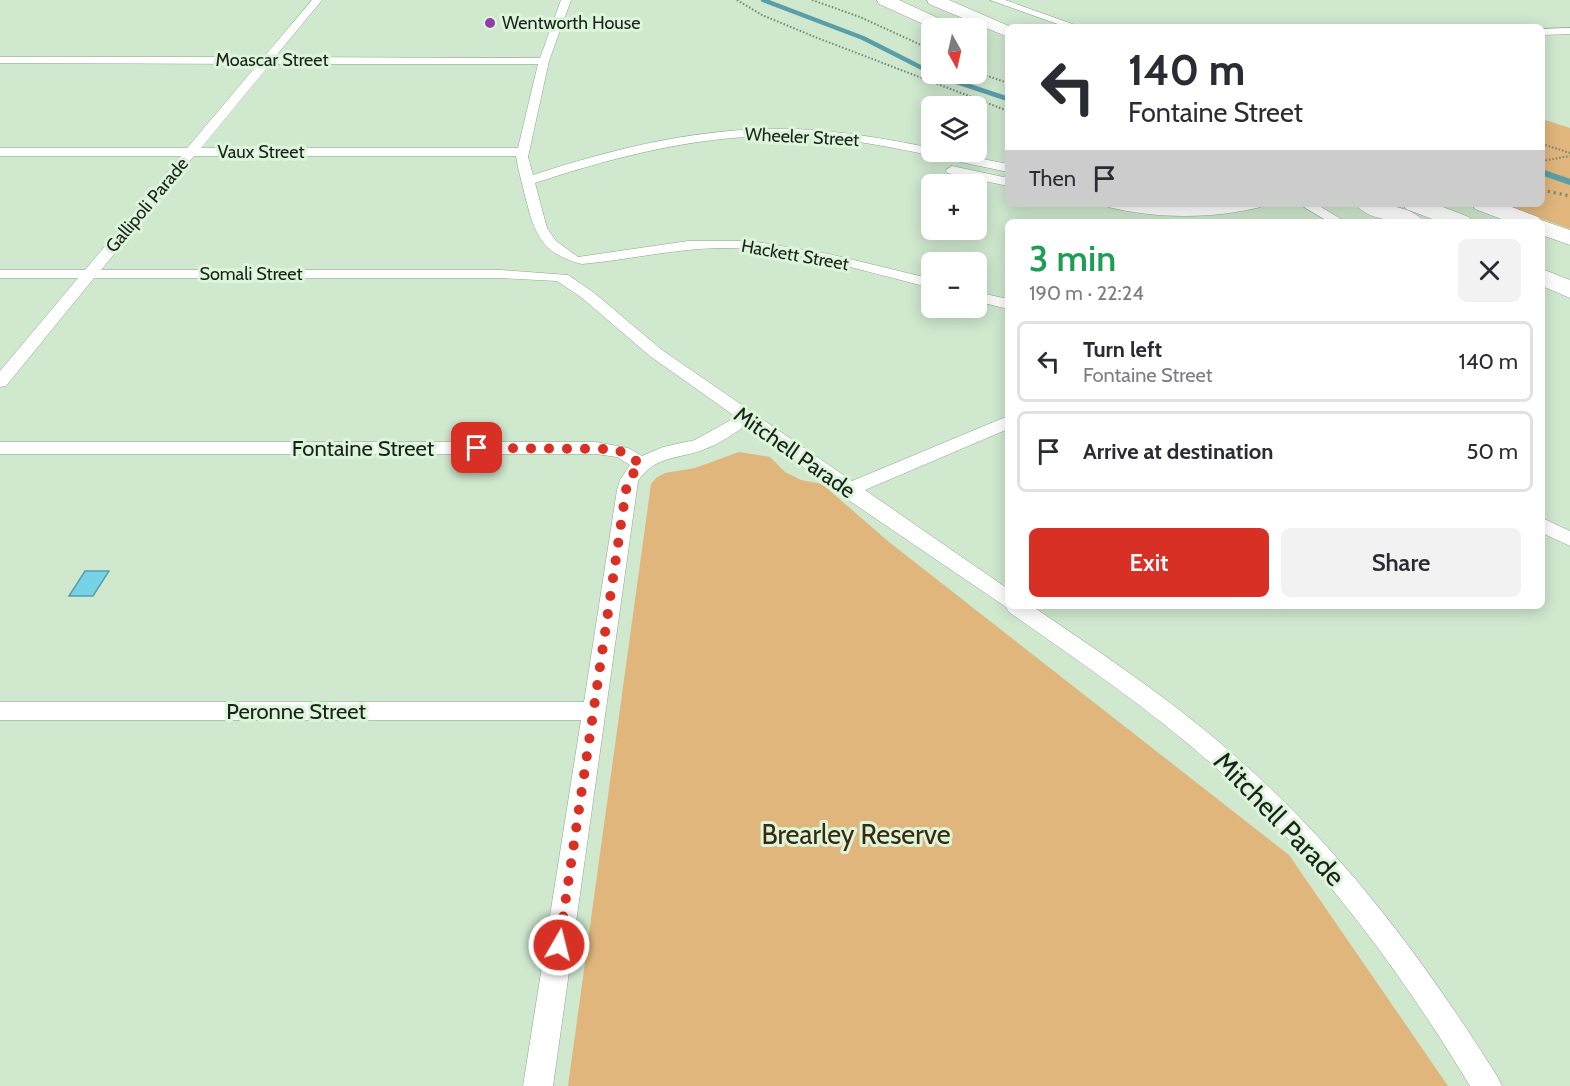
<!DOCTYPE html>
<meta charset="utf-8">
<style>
body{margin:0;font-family:Cabin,sans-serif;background:#f2f2f3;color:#2b2b33;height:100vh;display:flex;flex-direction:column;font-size:22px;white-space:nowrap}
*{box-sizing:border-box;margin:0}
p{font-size:20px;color:#7c7c81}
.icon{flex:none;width:33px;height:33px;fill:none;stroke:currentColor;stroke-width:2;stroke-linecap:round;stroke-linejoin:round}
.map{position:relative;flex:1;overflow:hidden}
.sheet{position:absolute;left:1005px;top:219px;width:540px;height:390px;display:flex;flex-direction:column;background:#fff;border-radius:9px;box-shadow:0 3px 15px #0003}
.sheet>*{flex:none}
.banner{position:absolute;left:1005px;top:24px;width:540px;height:183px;border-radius:9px;box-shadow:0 3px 15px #0003;background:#fff;color:#2b2b33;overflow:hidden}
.needle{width:39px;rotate:172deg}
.fabs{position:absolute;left:921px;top:18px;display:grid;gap:12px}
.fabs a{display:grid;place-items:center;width:66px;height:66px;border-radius:9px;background:#fff;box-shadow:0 3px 15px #0003;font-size:30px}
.pin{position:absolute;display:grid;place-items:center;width:51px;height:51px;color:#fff;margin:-26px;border-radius:12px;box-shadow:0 3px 9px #0006}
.me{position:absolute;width:66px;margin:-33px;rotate:8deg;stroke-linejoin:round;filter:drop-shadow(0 0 4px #0008)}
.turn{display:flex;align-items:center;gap:21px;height:126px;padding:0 24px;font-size:27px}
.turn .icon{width:78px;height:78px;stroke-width:2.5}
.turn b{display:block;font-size:42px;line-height:51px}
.then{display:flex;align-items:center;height:57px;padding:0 24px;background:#0003;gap:12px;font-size:22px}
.round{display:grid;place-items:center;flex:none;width:63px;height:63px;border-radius:9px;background:#f2f2f3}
.head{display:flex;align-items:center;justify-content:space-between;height:102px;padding:0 24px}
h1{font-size:36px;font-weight:600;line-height:45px;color:#1e9e55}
.action{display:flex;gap:12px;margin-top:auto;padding:12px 24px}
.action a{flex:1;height:69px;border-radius:9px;background:#d93025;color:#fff;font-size:24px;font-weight:600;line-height:69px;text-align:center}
.action a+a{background:#f2f2f3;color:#2b2b33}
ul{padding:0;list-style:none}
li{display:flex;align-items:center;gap:18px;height:81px;margin:0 12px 9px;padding:0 12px;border:3px solid #e1e1e2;border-radius:9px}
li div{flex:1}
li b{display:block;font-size:22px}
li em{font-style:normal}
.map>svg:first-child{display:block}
</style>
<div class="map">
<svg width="1570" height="1086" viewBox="0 0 1570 1086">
<rect width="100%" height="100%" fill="#cfe8ce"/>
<!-- green -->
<path fill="#e0b67c" d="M1542,119L1570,128V229L1500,204H1542Z
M739,452L770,457L785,472L801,480L822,484L889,542L1289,855L1448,1086H568L651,484L656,478L665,473L695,468Z"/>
<!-- water -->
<path fill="#76d3e7" stroke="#5a9ea9" stroke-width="1.5" d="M85,571H109L93,596H69Z"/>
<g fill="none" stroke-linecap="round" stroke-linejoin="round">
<!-- stream-far1 -->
<path stroke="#5a9ea9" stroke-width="4.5" d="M763,0L863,38L932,73
M933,74L1008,99
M1542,172L1548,174"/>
<!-- stream -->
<path stroke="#5a9ea9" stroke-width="6" d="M1544,173L1570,182"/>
<!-- minor casing -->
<g stroke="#8fa68e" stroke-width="1">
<path id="minor" d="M312,0H322L275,57L540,58L561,0H571L549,61L528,157L533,175C618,147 706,126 796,129C842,131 887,139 932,148V152H947L1008,164V172C939,158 869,139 798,136C707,133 620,155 535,183L547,228L556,241L578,257L688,241H751L829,254L932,279V288C863,271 795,249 724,248C676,248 629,260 582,264C542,254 535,235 525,196C522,182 518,170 516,156H194L101,270H501L568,275L593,292L662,350L852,481L1008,416V429L865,490L1008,589V606H1032C1104,655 1178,704 1243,763C1344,853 1425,961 1497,1076L1502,1086H1470C1402,974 1323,866 1226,777C1159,715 1083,664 1009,612L1006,607L841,495L747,425C734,433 720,444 705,449C678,460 657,454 638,481L553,1086H523L581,720H0V702H584L617,490L620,480L630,465L617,457L596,454H0V442H596L628,448L642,456L663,447L695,440L736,417L650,356L582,298L557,281L501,278H94L6,386L0,387V371L78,278H0V270H85L181,156H0V148H187L258,64L0,63V57H264ZM270,64H538L518,148H201Z
M990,0H1005L1081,27H1066Z
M1570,28V34L1542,35V29Z
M952,166L1008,178V186L947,173L946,170Z
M1106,204L1184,207L1263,204L1261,207C1212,219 1157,219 1108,207Z
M1299,204H1316L1346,222H1329Z
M976,292L1008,299V309L976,301Z
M1542,518L1570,531V546L1542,533Z"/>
</g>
<!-- motorway casing -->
<g stroke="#8fa68e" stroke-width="1">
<path id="motorway" d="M877,0H899L951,24L954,28H932L879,4Z
M927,0H949L1011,27H1008V37L929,4Z
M1356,204C1375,204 1411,204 1424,222C1404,222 1368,222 1356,204Z
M1403,204H1435L1469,217L1473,222H1440L1406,209Z
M1472,204H1504L1538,217L1541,220L1570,230V245L1542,235V222H1509L1475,209Z
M1542,269L1570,280V298L1542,286Z"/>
</g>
<!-- path-far1 -->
<path stroke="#748573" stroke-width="2" stroke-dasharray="1.5 2" stroke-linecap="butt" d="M737,0L762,15L815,37L1008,111
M812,0L860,17L932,50
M976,72L1008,83
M1542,144L1570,153
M1542,161L1570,156"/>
<!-- path -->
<path stroke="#748573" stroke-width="3" stroke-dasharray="2 4" stroke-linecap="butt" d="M1542,190L1570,196"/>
<!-- minor -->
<use href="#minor" fill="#fff" fill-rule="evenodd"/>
<!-- motorway -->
<use href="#motorway" fill="#fff" fill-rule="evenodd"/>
</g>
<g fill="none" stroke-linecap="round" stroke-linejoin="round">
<!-- route -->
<path stroke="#d93025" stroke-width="10" stroke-dasharray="0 18" d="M477,448L613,449L622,452L641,464L628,480L626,490L559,945"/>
</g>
<!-- markers -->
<circle fill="#8f3dac" stroke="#ddf5db" stroke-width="2" cx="490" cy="23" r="6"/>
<g text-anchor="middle" stroke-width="6" stroke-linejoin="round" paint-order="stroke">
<!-- far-poi labels -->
<g font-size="18" fill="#1a2319" stroke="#ddf5db" text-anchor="start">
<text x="502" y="29">Wentworth House</text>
</g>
<!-- far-street labels -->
<g font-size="18" fill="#1a2319" stroke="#ddf5db">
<text x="272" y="66">Moascar Street</text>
<text transform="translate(802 137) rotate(3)" y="6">Wheeler Street</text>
<text x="261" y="158">Vaux Street</text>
<text transform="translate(147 205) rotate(-50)" y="6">Gallipoli Parade</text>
<text transform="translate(795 255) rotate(10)" y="6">Hackett Street</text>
<text x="251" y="280">Somali Street</text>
</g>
<!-- street labels -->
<g font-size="22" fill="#1a2319" stroke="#ddf5db">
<text x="363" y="456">Fontaine Street</text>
<text transform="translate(795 452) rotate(35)" y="8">Mitchell Parade</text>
<text x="296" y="719">Peronne Street</text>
</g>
<!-- near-street labels -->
<g font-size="27" fill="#1a2319" stroke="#ddf5db">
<text transform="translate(1279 819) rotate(46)" y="9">Mitchell Parade</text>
</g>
<!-- near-park labels -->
<g font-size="27" fill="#3b290e" stroke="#ddf5db">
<text x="856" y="844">Brearley Reserve</text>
</g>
</g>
</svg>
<div class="fabs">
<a><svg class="needle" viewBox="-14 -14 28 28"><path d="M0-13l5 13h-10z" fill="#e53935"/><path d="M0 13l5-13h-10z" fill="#7c7c81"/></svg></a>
<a><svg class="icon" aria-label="layers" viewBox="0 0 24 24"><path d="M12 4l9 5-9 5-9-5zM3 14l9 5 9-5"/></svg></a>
<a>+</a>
<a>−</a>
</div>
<div class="pin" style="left:477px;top:448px;background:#d93025"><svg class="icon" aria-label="arrive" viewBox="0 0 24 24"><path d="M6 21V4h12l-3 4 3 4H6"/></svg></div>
<svg class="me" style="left:559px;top:945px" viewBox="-20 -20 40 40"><circle r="17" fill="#d93025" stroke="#fff" stroke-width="3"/><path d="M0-11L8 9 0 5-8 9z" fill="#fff"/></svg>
<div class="banner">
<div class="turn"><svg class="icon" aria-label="left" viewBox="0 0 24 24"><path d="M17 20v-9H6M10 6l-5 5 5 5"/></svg><div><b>140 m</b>Fontaine Street</div></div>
<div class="then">Then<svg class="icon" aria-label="arrive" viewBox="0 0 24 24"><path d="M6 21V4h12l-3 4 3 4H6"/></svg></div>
</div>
<section class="sheet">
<div class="head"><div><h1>3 min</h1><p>190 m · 22:24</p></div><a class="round"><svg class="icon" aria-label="close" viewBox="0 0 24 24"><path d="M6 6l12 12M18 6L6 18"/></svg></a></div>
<ul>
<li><svg class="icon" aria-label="left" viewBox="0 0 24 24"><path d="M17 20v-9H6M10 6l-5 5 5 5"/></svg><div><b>Turn left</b><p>Fontaine Street</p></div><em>140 m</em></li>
<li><svg class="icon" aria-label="arrive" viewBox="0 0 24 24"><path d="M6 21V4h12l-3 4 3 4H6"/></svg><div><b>Arrive at destination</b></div><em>50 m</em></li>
</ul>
<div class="action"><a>Exit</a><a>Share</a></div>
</section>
</div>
